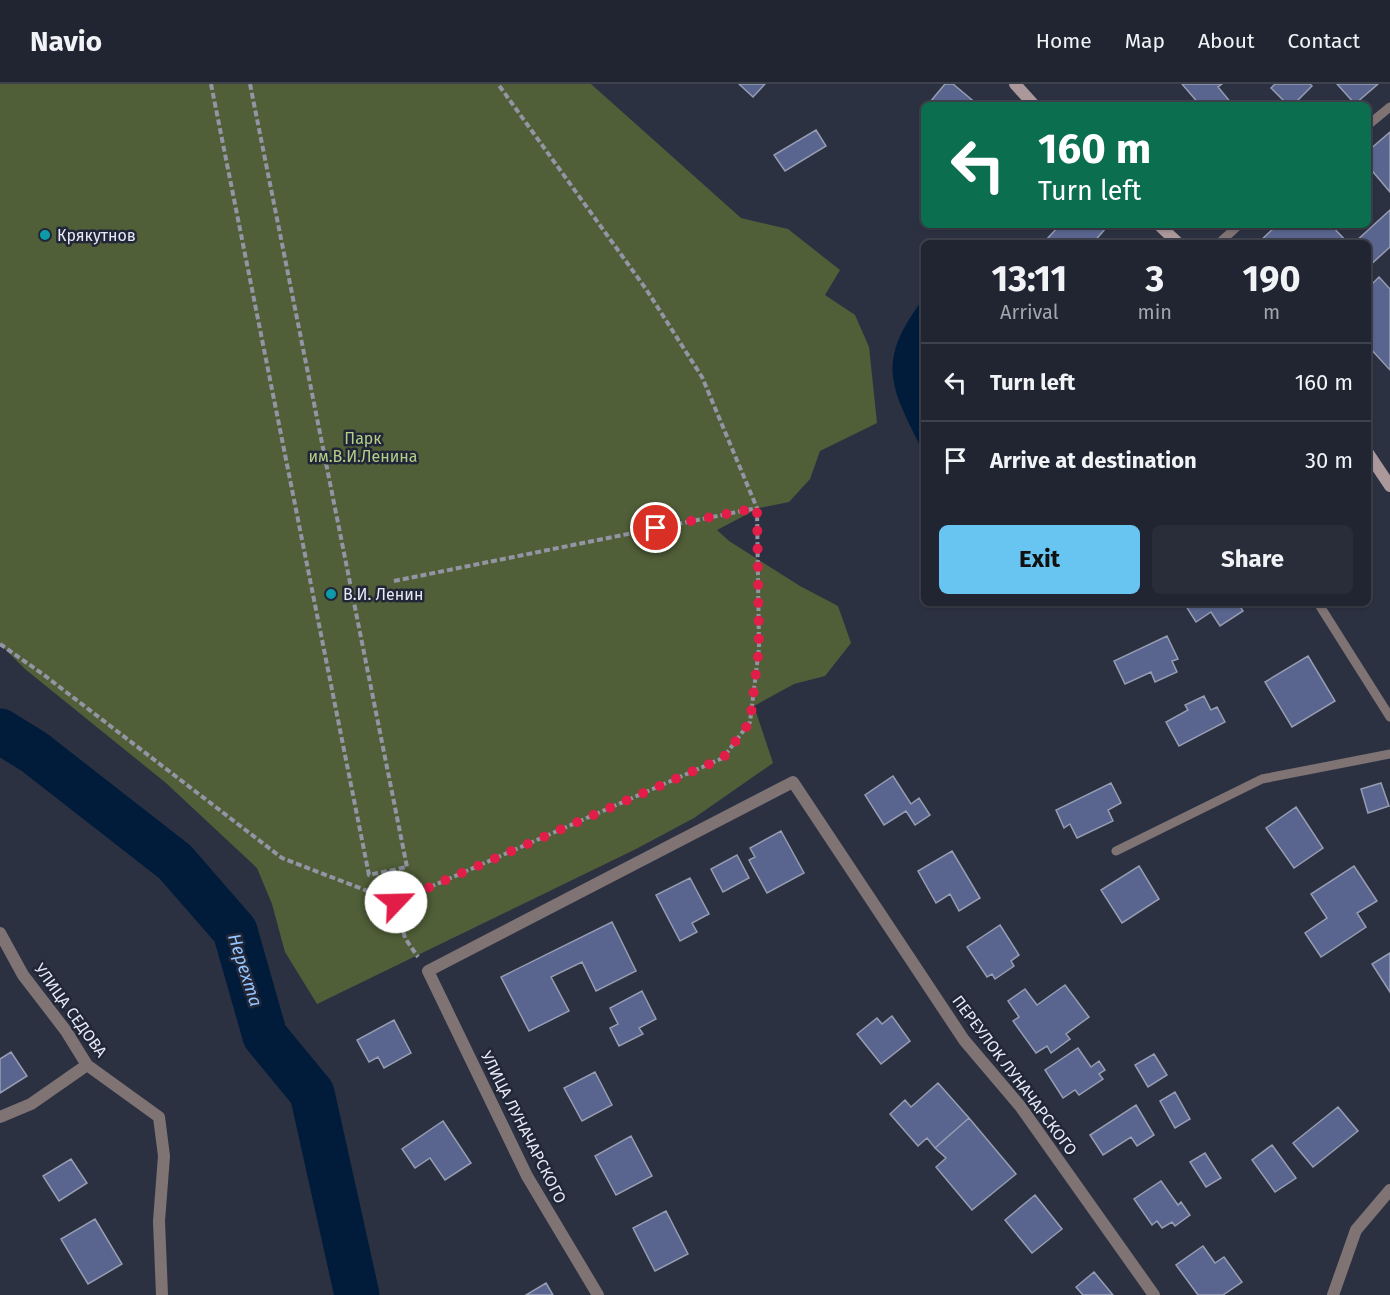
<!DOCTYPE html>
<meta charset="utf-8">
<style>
body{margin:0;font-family:"Fira Sans",sans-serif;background:#292d3a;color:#f1f3f6;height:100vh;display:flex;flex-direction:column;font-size:22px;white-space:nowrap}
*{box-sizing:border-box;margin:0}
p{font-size:20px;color:#a2a5ac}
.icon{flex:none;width:33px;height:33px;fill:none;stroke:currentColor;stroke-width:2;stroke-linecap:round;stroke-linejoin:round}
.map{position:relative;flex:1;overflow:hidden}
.details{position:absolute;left:921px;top:156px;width:450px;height:366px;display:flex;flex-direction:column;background:#212532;border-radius:9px;box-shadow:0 2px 4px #0004,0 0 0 2px #3e424d}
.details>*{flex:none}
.banner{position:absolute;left:921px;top:18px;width:450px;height:126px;border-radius:9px;box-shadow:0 2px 4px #0004,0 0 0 2px #3e424d;background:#0b6e4f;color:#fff;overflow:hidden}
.pin{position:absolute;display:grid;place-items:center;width:51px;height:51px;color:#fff;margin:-26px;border:3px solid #fff;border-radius:50%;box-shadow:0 2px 6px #0007}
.me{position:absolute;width:66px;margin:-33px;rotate:66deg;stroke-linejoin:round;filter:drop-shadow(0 0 4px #0008)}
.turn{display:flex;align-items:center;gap:21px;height:126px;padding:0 18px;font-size:27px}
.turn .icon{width:78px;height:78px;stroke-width:2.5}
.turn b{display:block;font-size:42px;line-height:51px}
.eta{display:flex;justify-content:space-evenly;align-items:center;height:102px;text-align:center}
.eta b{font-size:36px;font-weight:700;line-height:42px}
.button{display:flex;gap:12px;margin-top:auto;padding:12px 18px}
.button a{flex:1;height:69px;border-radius:9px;background:#68c4f0;color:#111;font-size:24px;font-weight:700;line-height:69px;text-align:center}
.button a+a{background:#292d3a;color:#f1f3f6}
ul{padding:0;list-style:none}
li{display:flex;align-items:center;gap:18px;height:78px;padding:0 18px;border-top:2px solid #3e424d}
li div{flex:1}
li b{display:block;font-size:22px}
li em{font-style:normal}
header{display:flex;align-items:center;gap:36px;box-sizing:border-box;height:84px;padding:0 30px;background:#212532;border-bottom:2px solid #3e424d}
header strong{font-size:28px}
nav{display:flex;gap:33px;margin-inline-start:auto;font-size:21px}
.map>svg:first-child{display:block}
</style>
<header>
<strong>Navio</strong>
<nav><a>Home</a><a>Map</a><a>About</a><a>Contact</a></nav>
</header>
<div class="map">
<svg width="1390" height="1211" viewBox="0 0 1390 1211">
<rect width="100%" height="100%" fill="#2c3142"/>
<!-- green -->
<path fill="#505f38" d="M0,0H591L741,134L788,145L840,186L825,211L855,231L869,263L877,339L820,367L810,395L789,418L759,424L717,446L729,457L800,502L838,522L851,559L825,592L794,600L754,622L773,679L694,734L636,765L317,920L285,868L272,820L257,784L166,699L25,585L0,560Z"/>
<!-- water -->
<path fill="#011c3a" d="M924,214V369C890,302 875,278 924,214Z"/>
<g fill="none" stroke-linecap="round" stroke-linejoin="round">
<!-- river -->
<path stroke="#011c3a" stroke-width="45" d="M0,647L34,668L175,778L235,847L265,952L312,1009L357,1211"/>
</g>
<!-- building -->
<path fill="#59658e" stroke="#969db2" stroke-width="1.5" d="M739,0H765L753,13Z
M945,0H953L978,21H933L930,18Z
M1182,0H1222L1218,3L1232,20L1200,21Z
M1275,0H1310L1312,2L1293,21H1288L1271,4Z
M1337,0H1378L1355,20Z
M816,46L826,62L785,87L774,71Z
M1390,48V108L1368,82V67Z
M1390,126V163L1368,183V159H1354Z
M1060,141H1100L1105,145L1093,159H1047L1045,157Z
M1277,141H1331L1348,159H1258Z
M1379,193L1390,205V286L1368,262V204Z
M1184,519H1238L1243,527L1220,542L1211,528L1196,538Z
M1167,552L1178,575L1172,577L1177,588L1155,598L1151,588L1125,600L1114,577Z
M1308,572L1335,617L1292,643L1265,598Z
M1204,612L1211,626L1217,623L1225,638L1179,662L1166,638L1188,626L1185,621Z
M893,692L911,720L919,714L930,731L915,741L906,727L884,741L865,711Z
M1111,699L1121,719L1108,726L1113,737L1077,754L1070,740L1064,744L1056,726Z
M1381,699L1389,722L1368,729L1361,705Z
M1296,723L1323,764L1294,784L1266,744Z
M781,747L804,789L767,809L749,776L755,773L750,764Z
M952,767L980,814L959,827L950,810L936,819L918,787Z
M737,771L749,794L723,808L711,785Z
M1139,782L1159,815L1122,839L1101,806Z
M1354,782L1377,817L1357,829L1366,843L1321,873L1305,849L1327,834L1311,810Z
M690,794L709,830L692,839L697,848L680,857L656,811Z
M612,838L636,887L596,907L582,878L551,893L569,927L529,947L501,893Z
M1000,841L1019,871L1011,877L1014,882L995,895L992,890L987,893L967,863Z
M1390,869V908L1372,880Z
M1065,901L1089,933L1066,950L1070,955L1051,969L1047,962L1036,969L1013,937L1019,933L1008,917L1025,905L1037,921Z
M642,907L656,935L639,944L643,950L619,962L610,944L618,940L610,924Z
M892,932L910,957L881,980L857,950L877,934L882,940Z
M394,936L411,969L384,984L378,973L369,978L357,956Z
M1078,964L1091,983L1099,977L1105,986L1099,990L1103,995L1079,1011L1075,1006L1063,1014L1045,986Z
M11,968L27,992L0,1009V975Z
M1154,970L1167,991L1148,1003L1135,981Z
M595,988L612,1021L582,1037L564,1004Z
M938,999L969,1034L935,1064L927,1054L918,1062L890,1030L905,1016L911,1023Z
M1175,1008L1190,1035L1175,1044L1160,1017Z
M1136,1021L1154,1051L1137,1062L1131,1053L1103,1071L1090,1051Z
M1338,1023L1358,1047L1313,1083L1293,1059Z
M969,1034L1016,1090L972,1126L936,1083L946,1074L935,1064Z
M443,1037L471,1079L445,1096L430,1074L415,1084L402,1065Z
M631,1052L652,1092L616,1111L595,1072Z
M1272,1061L1296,1094L1275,1108L1252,1076Z
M1205,1069L1221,1094L1206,1103L1190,1078Z
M71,1075L87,1099L59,1117L43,1092Z
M1161,1097L1178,1121L1181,1118L1190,1131L1175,1142L1172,1138L1162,1144L1157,1137L1152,1141L1134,1115Z
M1035,1111L1062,1145L1032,1169L1005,1136Z
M666,1127L688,1170L655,1187L633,1144Z
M95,1135L122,1180L88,1200L61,1155Z
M1203,1162L1215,1179L1224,1173L1242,1198L1223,1211H1198L1176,1181Z
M1094,1188L1113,1211H1083L1076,1203Z
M546,1199L553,1211H526Z"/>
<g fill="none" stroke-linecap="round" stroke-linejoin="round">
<!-- path -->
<path stroke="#9195a4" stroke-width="4" stroke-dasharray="6 3" stroke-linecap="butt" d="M211,0L369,791L407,783L250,0
M394,497L757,424
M0,560L44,591L282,774L396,818L723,674L750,638L759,564L757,424L702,293L646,205L498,0
M388,787L405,854L418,873"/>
<!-- lane -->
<path stroke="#7f7374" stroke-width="9" d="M1368,41L1390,23
M1219,159L1239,141
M1318,519L1390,633
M1116,767L1262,695L1390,670"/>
<!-- street -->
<path stroke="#7f7374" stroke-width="12" d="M0,849L23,891L66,947L87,981L159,1033L164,1072L159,1137L162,1211
M0,1033L31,1020L87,981
M598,1211L527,1092L428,887L793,698L964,956L1020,1022L1154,1211
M1333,1211L1356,1146L1390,1106"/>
<!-- secondary -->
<path stroke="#aa989a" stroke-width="12" d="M1015,0L1034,21
M1159,141L1178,159
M1368,369L1390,402"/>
</g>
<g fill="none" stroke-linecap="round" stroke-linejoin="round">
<!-- route -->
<path stroke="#e11d48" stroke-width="10" stroke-dasharray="0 18" d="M396,818L723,674L750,638L759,564L757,424L656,444"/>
</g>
<!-- markers -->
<g fill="#0f9aa8" stroke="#222738" stroke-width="2">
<circle cx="45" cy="151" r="6"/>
<circle cx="331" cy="510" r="6"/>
</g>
<g text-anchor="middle" stroke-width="5" stroke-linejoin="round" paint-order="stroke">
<!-- poi labels -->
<g font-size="16" fill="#e7eaf6" stroke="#222738" text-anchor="start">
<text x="57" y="157">Крякутнов</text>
<text x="343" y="516">В.И. Ленин</text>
</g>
<!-- park labels -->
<g font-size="16" fill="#b4cf88" stroke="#222738">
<text x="363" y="360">Парк<tspan x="363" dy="18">им.В.И.Ленина</tspan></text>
</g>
<!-- street labels -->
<g font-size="16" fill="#e7eaf6" stroke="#222738">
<text transform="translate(71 926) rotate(54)" y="6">УЛИЦА СЕДОВА</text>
<text transform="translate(1015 991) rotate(53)" y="6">ПЕРЕУЛОК ЛУНАЧАРСКОГО</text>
<text transform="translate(524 1043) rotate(63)" y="6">УЛИЦА ЛУНАЧАРСКОГО</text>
</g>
<!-- water labels -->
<g font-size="18" font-style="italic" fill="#93c4fe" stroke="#222738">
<text transform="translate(245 886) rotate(72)" y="6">Нерехта</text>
</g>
</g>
</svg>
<div class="pin" style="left:656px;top:444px;background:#d93025"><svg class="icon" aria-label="arrive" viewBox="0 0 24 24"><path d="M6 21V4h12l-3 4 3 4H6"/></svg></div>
<svg class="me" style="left:396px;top:818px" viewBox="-20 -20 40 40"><circle r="19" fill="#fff"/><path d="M0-13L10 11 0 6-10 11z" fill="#e11d48"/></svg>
<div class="banner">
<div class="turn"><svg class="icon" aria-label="left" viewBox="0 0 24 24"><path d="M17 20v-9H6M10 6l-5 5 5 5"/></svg><div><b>160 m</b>Turn left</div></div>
</div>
<section class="details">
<div class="eta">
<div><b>13:11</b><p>Arrival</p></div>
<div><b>3</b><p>min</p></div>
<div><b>190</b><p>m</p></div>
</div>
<ul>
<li><svg class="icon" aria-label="left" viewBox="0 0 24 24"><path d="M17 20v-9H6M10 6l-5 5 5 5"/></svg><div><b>Turn left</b></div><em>160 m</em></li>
<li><svg class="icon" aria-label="arrive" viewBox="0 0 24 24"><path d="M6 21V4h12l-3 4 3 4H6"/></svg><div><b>Arrive at destination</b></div><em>30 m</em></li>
</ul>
<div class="button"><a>Exit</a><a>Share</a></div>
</section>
</div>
